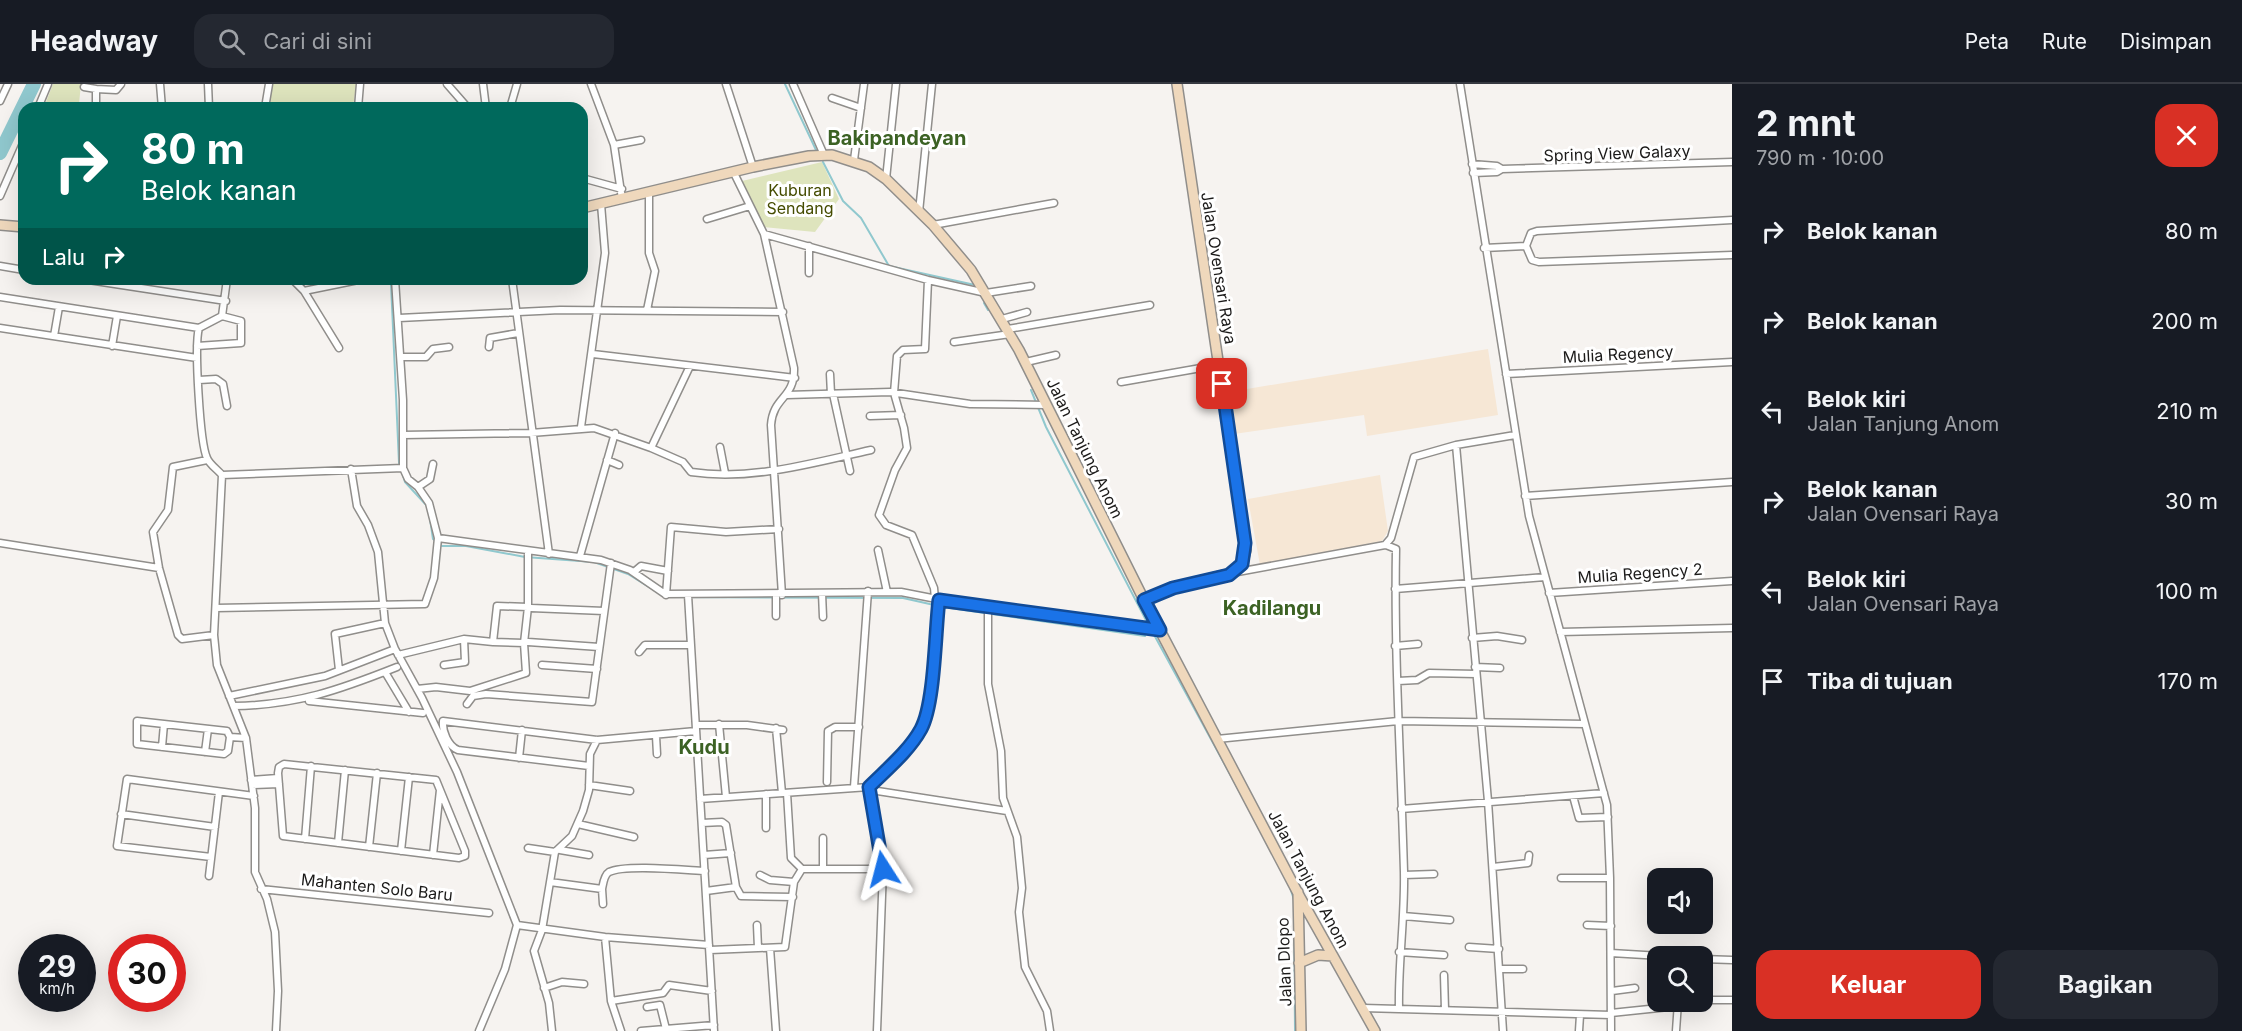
<!DOCTYPE html>
<html lang="id">
<meta charset="utf-8">
<style>
body{margin:0;font-family:Inter,sans-serif;background:#242831;color:#f1f3f6;height:100vh;display:flex;flex-direction:column;font-size:22px;white-space:nowrap}
*{box-sizing:border-box;margin:0}
p{font-size:20px;color:#9ea1a6}
.icon{flex:none;width:33px;height:33px;fill:none;stroke:currentColor;stroke-width:2;stroke-linecap:round;stroke-linejoin:round}
.map{position:relative;flex:1;overflow:hidden}
.sheet{display:flex;flex-direction:column;background:#171b24;width:510px}
.sheet>*{flex:none}
.banner{position:absolute;left:18px;top:18px;width:570px;height:183px;border-radius:18px;box-shadow:0 6px 24px #0002;background:#00695c;color:#fff;overflow:hidden}
.controls{position:absolute;left:1647px;top:784px;display:grid;gap:12px}
.controls a{display:grid;place-items:center;width:66px;height:66px;border-radius:12px;background:#171b24;box-shadow:0 6px 24px #0002;font-size:30px}
.speed{position:absolute;left:18px;top:850px;display:flex;gap:12px;font-size:30px;font-weight:700;text-align:center}
.speed>*{display:grid;place-content:center;width:78px;height:78px;border-radius:50%;background:#171b24;box-shadow:0 6px 24px #0002;line-height:1}
.speed small{font-size:15px;font-weight:400}
.speed .limit{border:9px solid #d22;background:#fff;color:#111}
.pin{position:absolute;display:grid;place-items:center;width:51px;height:51px;color:#fff;margin:-26px;border-radius:12px;box-shadow:0 3px 9px #0006}
.me{position:absolute;width:66px;margin:-33px;rotate:351deg;stroke-linejoin:round;filter:drop-shadow(0 0 4px #0008)}
.turn{display:flex;align-items:center;gap:21px;height:126px;padding:0 24px;font-size:27px}
.turn .icon{width:78px;height:78px;stroke-width:2.5}
.turn b{display:block;font-size:42px;line-height:51px}
.then{display:flex;align-items:center;height:57px;padding:0 24px;background:#0003;gap:12px;font-size:22px}
.round{display:grid;place-items:center;flex:none;width:63px;height:63px;border-radius:18px;background:#242831}
.summary{display:flex;align-items:center;justify-content:space-between;height:102px;padding:0 24px}
h1{font-size:36px;font-weight:700;line-height:45px}
.action{display:flex;gap:12px;margin-top:auto;padding:12px 24px}
.action a{flex:1;height:69px;border-radius:18px;background:#d93025;color:#fff;font-size:24px;font-weight:700;line-height:69px;text-align:center}
.action a+a{background:#242831;color:#f1f3f6}
ul{padding:0;list-style:none}
li{display:flex;align-items:center;gap:18px;height:90px;padding:0 24px}
li div{flex:1}
li b{display:block;font-size:22px}
li em{font-style:normal}
header{display:flex;align-items:center;gap:36px;box-sizing:border-box;height:84px;padding:0 30px;background:#171b24;border-bottom:2px solid #363941}
header strong{font-size:28px}
nav{display:flex;gap:33px;margin-inline-start:auto;font-size:21px}
.search{width:420px;height:54px;background:#242831;display:flex;align-items:center;gap:15px;box-sizing:border-box;padding:0 21px;border-radius:18px;color:#9ea1a6;font-size:22px}
main{display:flex;flex:1;min-height:0}
.map>svg:first-child{display:block}
</style>
<header>
<strong>Headway</strong>
<div class="search"><svg class="icon" aria-label="search" viewBox="0 0 24 24"><circle cx="10" cy="10" r="6"/><path d="M15 15l6 6"/></svg>Cari di sini</div>
<nav><a>Peta</a><a>Rute</a><a>Disimpan</a></nav>
</header>
<main>
<div class="map">
<svg width="1732" height="947" viewBox="0 0 1732 947">
<rect width="100%" height="100%" fill="#f6f3f0"/>
<!-- education -->
<path fill="#f6e7d5" d="M1488,265L1498,331L1367,352L1364,331L1234,350L1229,308Z
M1380,391L1388,447L1382,457L1260,481L1248,415Z"/>
<!-- green -->
<path fill="#dee4bd" d="M53,0H81L79,20L46,18Z
M270,0H356L353,24H267Z
M822,78L839,115L815,148L763,143L742,97Z"/>
<g fill="none" stroke-linecap="round" stroke-linejoin="round">
<!-- stream -->
<path stroke="#90c8ce" stroke-width="2" d="M785,0L816,66
M823,78L843,117L861,134L889,182L975,201
M391,199L399,379L405,398L428,423
M984,219L988,226
M1031,306L1046,343L1149,542
M429,428L433,455L442,462H466L525,473L594,478L628,490L665,513L903,514L943,523L1145,552
M1152,547L1254,734
M1290,803L1294,816L1295,947"/>
<!-- river -->
<path stroke="#90c8ce" stroke-width="14" d="M0,69L34,0"/>
<!-- street casing -->
<g stroke="#908e8b" stroke-width="9">
<path id="street" d="M160,0L162,24
M208,0L209,24
M447,0L468,24
M483,0L486,24
M591,0L614,61L622,115
M726,0L753,83
M793,0L824,71
M1460,0L1529,432L1607,721L1610,794L1611,947
M84,3L96,5
M832,14L861,24
M0,17L8,0
M38,24L48,0
M96,24V5L116,6L121,0
M265,24L269,0
M358,24L360,0
M510,24L517,0
M614,61L641,56
M854,76L864,0
M1472,80L1497,82L1502,85L1497,88L1473,89
M1502,85L1732,78
M733,87L764,150L794,284C795,315 773,312 771,341L782,511
M582,94L622,105
M886,95L896,0
M0,112L24,57
M919,128L932,0
M707,135L750,122
M933,141L1054,119
M764,150L928,196L986,209L1031,202
M809,162V189
M1526,162L1532,176L1539,178L1732,171
M1484,164L1526,162L1531,149L1537,147L1732,136
M0,182L24,186
M82,195L226,217
M227,195L222,232L199,244C194,261 200,359 207,374C209,380 218,386 222,391L403,384
M292,195L304,207L363,195
M395,195L403,316V384L408,395L418,403L429,419L438,454L601,476L630,486L665,510L901,508L957,519L1160,546
M512,195L549,470
M928,196L925,265L903,266L897,272L894,309L904,344L907,364L895,386L879,431L886,441L912,451L934,504L935,515
M304,207L339,264
M0,213L199,244
M647,226L655,187L649,169V109
M399,234L560,226L783,228
M1002,235L1027,228
M0,244L197,274
M1008,245L1150,221
M54,252L59,223
M954,258L1010,250
M112,262L117,232
M197,262L241,259V237L222,232
M489,263L490,254L518,249
M593,270L795,294
M401,273H426L433,265L449,263
M1026,278L1056,271
M830,290L831,310
M1506,290L1732,278
M199,296L216,295L223,300L227,322
M1121,298L1218,281
M833,310L850,387
M787,311L890,308L970,320L1047,321
M870,332L901,331
M581,343L605,169L601,120
M403,351L531,349L594,344L651,364L690,282
M1456,361L1488,717L1503,947
M720,363L725,389
M651,364L683,378L691,388C752,397 812,379 871,366
M207,376L173,383L168,426L153,448L159,484L178,551L182,555L214,551
M607,376L619,381
M222,391L214,551L217,581L246,654L255,724V788L267,815L275,848L278,907L276,947
M418,403L430,395L433,380
M1525,412L1732,398
M0,459L159,484
M1386,461L1396,465C1394,573 1401,680 1404,788C1405,834 1398,879 1399,925
M878,466L887,508
M580,472L615,349
M634,488L641,482L668,487
M1232,489L1385,461L1391,454L1414,373L1456,361L1515,351
M1395,505L1545,493
M822,509L823,533
M1549,509L1732,497
M666,511L671,443L726,448L779,445
M688,511L714,947
M988,523V600L1001,667L1003,714L1017,753L1022,804L1019,828L1025,883L1047,927L1050,947
M216,524L425,520L434,494L438,454
M531,524L604,527
M776,532V511
M1560,548L1732,544
M1472,554L1497,552L1522,556
M493,558L524,559
M528,558L599,563
M1395,562L1418,560
M395,565L422,614L457,688L517,841L605,853L709,861
M639,568L645,561H691
M398,571L464,555L493,558L497,522L528,523
M444,581L465,578L464,555
M542,581L597,585
M1475,583L1500,584
M339,586L335,550L385,539
M385,588L409,628
M1398,597L1417,596L1429,589L1476,590
M417,605L436,603L470,607L526,589L524,559L528,523V467
M229,612L325,592L395,565L385,539L378,468L368,441L357,422L351,385
M309,617L423,629
M467,620L473,612L486,610L592,618L611,479
M234,622C297,621 339,606 397,583
M719,640L726,713
M696,641H747L783,646
M776,644L782,709
M656,652L657,670
M230,653L228,667L224,670L137,660V637L227,647L230,653L246,654
M1217,655L1398,637L1585,640
M162,663L164,640
M205,668L208,645
M519,674L522,646
M284,680L436,696L465,767V772L459,774L283,752L278,689L279,683Z
M589,682L458,666C448,662 442,647 443,637L597,656L696,647
M251,696L278,694
M827,698L828,647L835,643H859
M252,701L279,700
M589,701L630,707
M854,703L868,507
M871,706L1007,727
M787,709L791,774L802,785
M1573,712L1579,734L1608,733
M700,715L869,703
M1401,725L1604,709
M121,730L215,743
M702,739L722,738L726,741L736,803L706,807
M578,740L634,753
M766,744V710
M305,755L311,682
M338,759L345,686
M369,763L377,689
M528,764L555,768
M560,766L589,771
M401,767L409,693
M433,771L440,706
M704,771L731,769
M211,773L117,762L127,695L254,712
M1493,783L1528,779L1529,771
M823,784V754
M760,791L770,796L794,798
M1404,791L1434,790
M209,792L219,708
M1561,794H1610
M550,798L602,805C603,800 604,791 609,788C625,780 685,786 705,787
M736,803L741,812L793,813
M261,805L489,829
M602,805L603,820
M1403,832L1450,836
M757,841L758,864
M1587,841L1611,842
M605,853L611,917L621,947
M1469,863L1499,865
M770,864L776,947
M710,866L785,863L794,798L802,785H883L869,703C887,685 909,667 921,645C934,620 935,547 939,516
M1399,868L1444,871
M1611,869L1678,873
M1702,875L1732,876
M1500,885H1523
M1444,891L1445,926
M544,904L562,898L584,900
M1612,907L1635,904
M1702,916H1732
M611,917L663,909L669,901L712,907
M647,923L660,921L666,945
M1363,924L1611,931
M1611,929L1678,922
M479,947L505,885L517,841
M552,947L549,919L534,867L542,846L555,768L572,752L583,727L589,706L590,670L597,656
M641,947L714,941
M877,947L883,785
M1579,947L1580,931
M1676,947L1678,918"/>
</g>
<!-- secondary casing -->
<g stroke="#908e8b" stroke-width="12">
<path id="secondary" d="M582,124L753,83L809,72L832,71L869,83L886,95L933,141L971,186L1019,266L1144,516L1301,815L1375,947
M0,141L24,143
M1144,516L1173,504L1232,489L1242,480L1246,466L1177,0
M1298,808L1301,947
M1299,879L1318,871L1333,872"/>
</g>
<!-- street -->
<use href="#street" stroke="#fff" stroke-width="6"/>
<!-- secondary -->
<use href="#secondary" stroke="#efd8bc" stroke-width="9"/>
</g>
<g fill="none" stroke-linecap="round" stroke-linejoin="round">
<!-- route casing -->
<g stroke="#114b97" stroke-width="15">
<path id="route" d="M883,785L869,703C887,685 909,667 921,645C935,619 935,547 939,516L1160,546L1144,516L1173,504L1229,491L1242,480L1245,459L1222,300"/>
</g>
<!-- route -->
<use href="#route" stroke="#1a73e8" stroke-width="10"/>
</g>
<g text-anchor="middle" stroke-width="6" stroke-linejoin="round" paint-order="stroke">
<!-- street labels -->
<g font-size="16" fill="#1b1a19" stroke="#fff">
<text transform="translate(1617 69) rotate(-2)" y="6">Spring View Galaxy</text>
<text transform="translate(1219 184) rotate(81)" y="6">Jalan Ovensari Raya</text>
<text transform="translate(1618 270) rotate(-3)" y="6">Mulia Regency</text>
<text transform="translate(1085 364) rotate(64)" y="6">Jalan Tanjung Anom</text>
<text transform="translate(1640 489) rotate(-4)" y="6">Mulia Regency 2</text>
<text transform="translate(1309 795) rotate(62)" y="6">Jalan Tanjung Anom</text>
<text transform="translate(377 803) rotate(6)" y="6">Mahanten Solo Baru</text>
<text transform="translate(1284 878) rotate(-92)" y="6">Jalan Dlopo</text>
</g>
<!-- park labels -->
<g font-size="16" fill="#454c01" stroke="#fff">
<text x="800" y="112">Kuburan<tspan x="800" dy="18">Sendang</tspan></text>
</g>
<!-- quarter labels -->
<g font-size="20" font-weight="bold" fill="#3c6224" stroke="#fff">
<text x="897" y="61">Bakipandeyan</text>
<text x="1272" y="531">Kadilangu</text>
<text x="704" y="670">Kudu</text>
</g>
</g>
</svg>
<div class="controls">
<a><svg class="icon" aria-label="sound" viewBox="0 0 24 24"><path d="M4 9h4l5-4v14l-5-4H4zM17 9q2 3 0 6"/></svg></a>
<a><svg class="icon" aria-label="search" viewBox="0 0 24 24"><circle cx="10" cy="10" r="6"/><path d="M15 15l6 6"/></svg></a>
</div>
<div class="speed"><div>29<small>km/h</small></div><div class="limit">30</div></div>
<div class="pin" style="left:1222px;top:300px;background:#d93025"><svg class="icon" aria-label="arrive" viewBox="0 0 24 24"><path d="M6 21V4h12l-3 4 3 4H6"/></svg></div>
<svg class="me" style="left:883px;top:785px" viewBox="-20 -20 40 40"><path d="M0-17L14 15 0 8-14 15z" fill="#1a73e8" stroke="#fff" stroke-width="4"/></svg>
<div class="banner">
<div class="turn"><svg class="icon" aria-label="right" viewBox="0 0 24 24"><path d="M7 20v-9h11M14 6l5 5-5 5"/></svg><div><b>80 m</b>Belok kanan</div></div>
<div class="then">Lalu<svg class="icon" aria-label="right" viewBox="0 0 24 24"><path d="M7 20v-9h11M14 6l5 5-5 5"/></svg></div>
</div>
</div>
<section class="sheet">
<div class="summary"><div><h1>2 mnt</h1><p>790 m · 10:00</p></div><a class="round" style="background:#d93025;color:#fff"><svg class="icon" aria-label="close" viewBox="0 0 24 24"><path d="M6 6l12 12M18 6L6 18"/></svg></a></div>
<ul>
<li><svg class="icon" aria-label="right" viewBox="0 0 24 24"><path d="M7 20v-9h11M14 6l5 5-5 5"/></svg><div><b>Belok kanan</b></div><em>80 m</em></li>
<li><svg class="icon" aria-label="right" viewBox="0 0 24 24"><path d="M7 20v-9h11M14 6l5 5-5 5"/></svg><div><b>Belok kanan</b></div><em>200 m</em></li>
<li><svg class="icon" aria-label="left" viewBox="0 0 24 24"><path d="M17 20v-9H6M10 6l-5 5 5 5"/></svg><div><b>Belok kiri</b><p>Jalan Tanjung Anom</p></div><em>210 m</em></li>
<li><svg class="icon" aria-label="right" viewBox="0 0 24 24"><path d="M7 20v-9h11M14 6l5 5-5 5"/></svg><div><b>Belok kanan</b><p>Jalan Ovensari Raya</p></div><em>30 m</em></li>
<li><svg class="icon" aria-label="left" viewBox="0 0 24 24"><path d="M17 20v-9H6M10 6l-5 5 5 5"/></svg><div><b>Belok kiri</b><p>Jalan Ovensari Raya</p></div><em>100 m</em></li>
<li><svg class="icon" aria-label="arrive" viewBox="0 0 24 24"><path d="M6 21V4h12l-3 4 3 4H6"/></svg><div><b>Tiba di tujuan</b></div><em>170 m</em></li>
</ul>
<div class="action"><a>Keluar</a><a>Bagikan</a></div>
</section>
</main>
